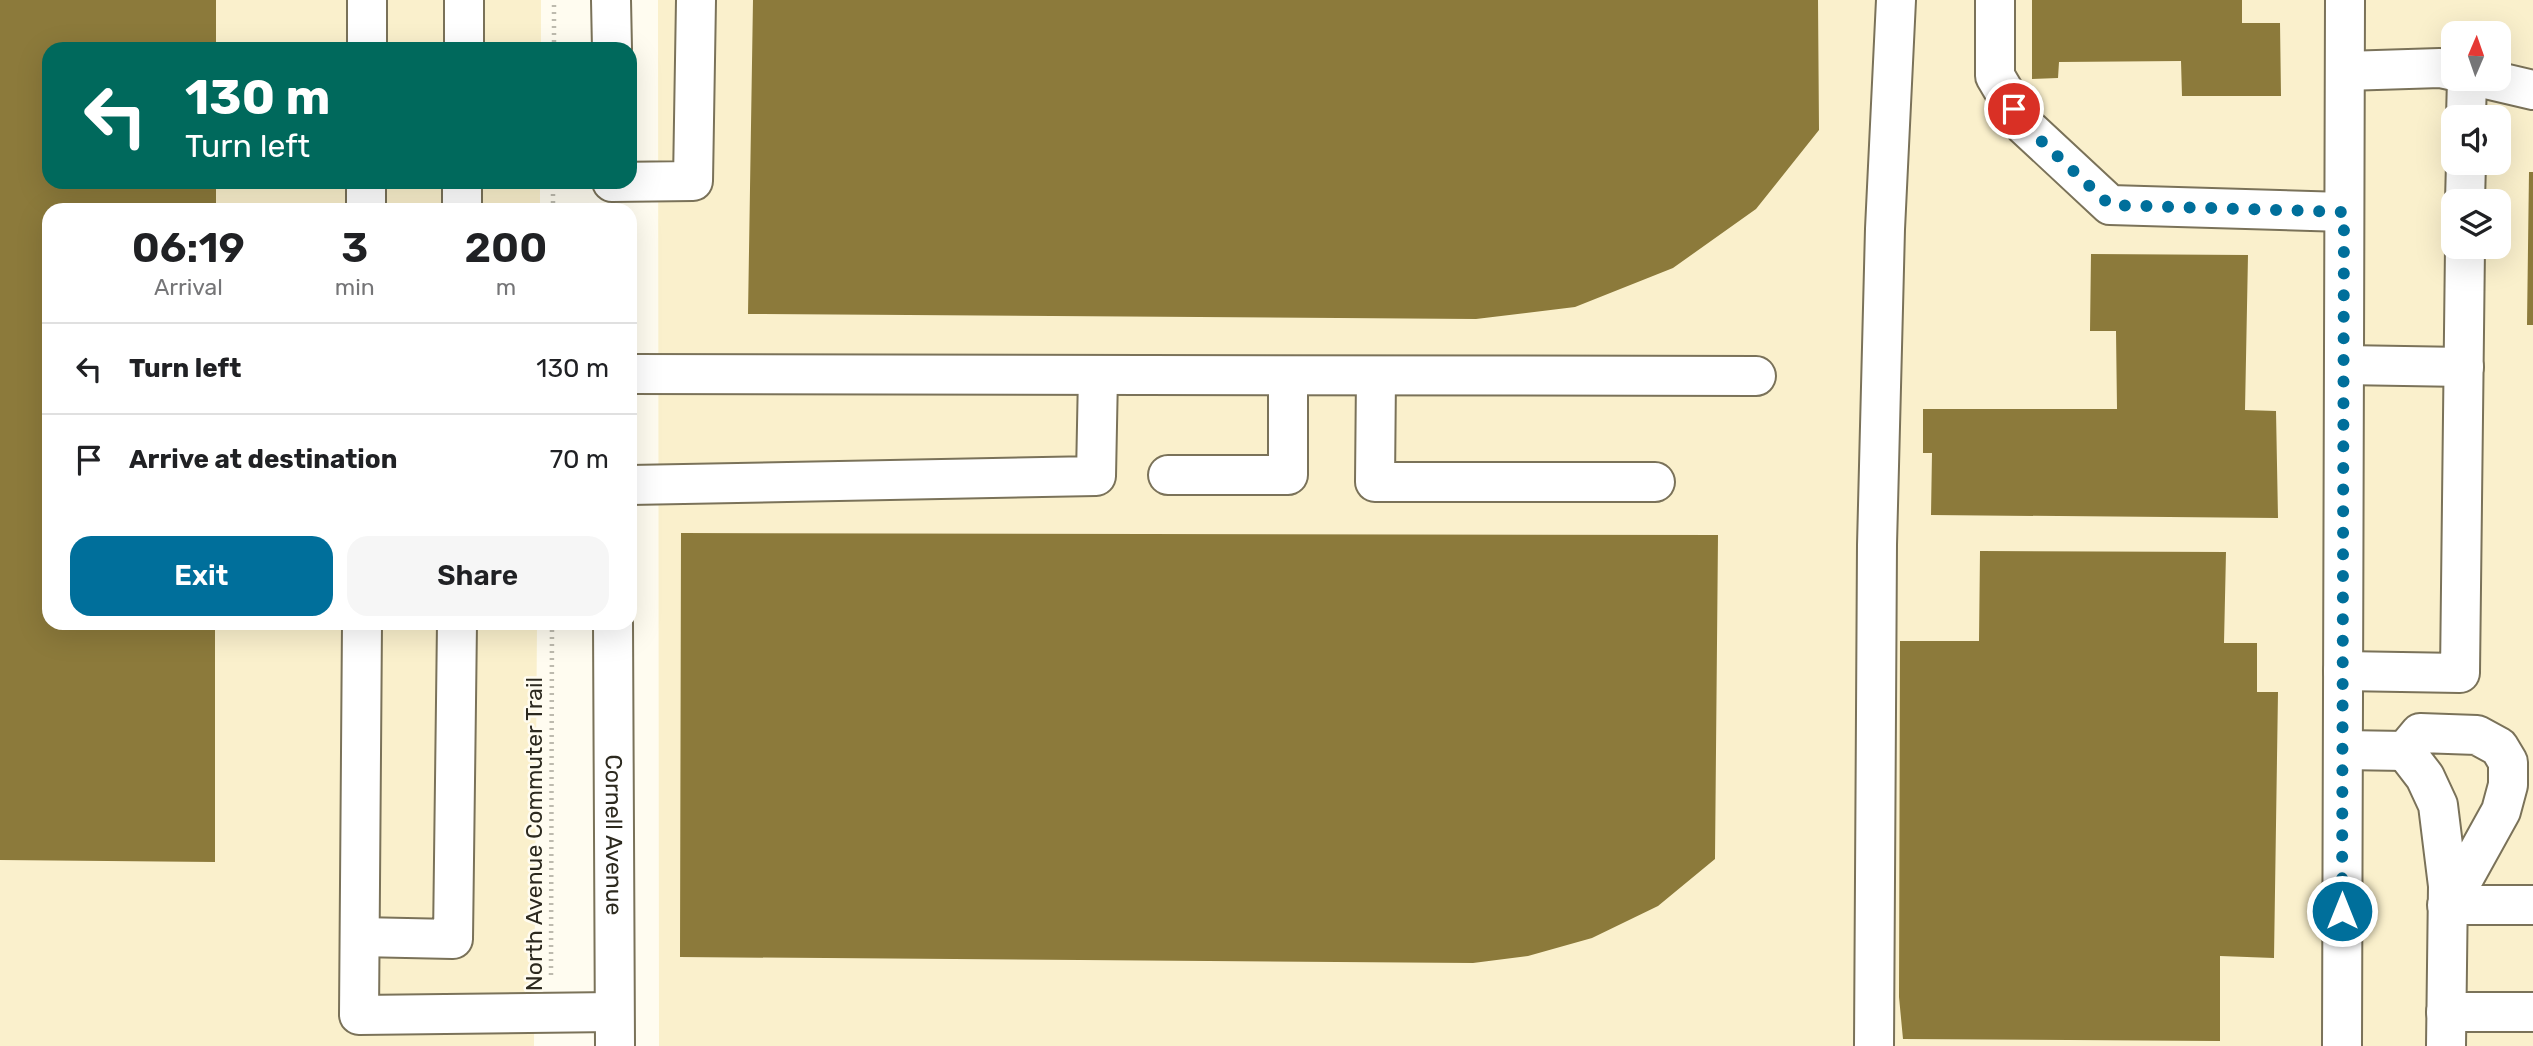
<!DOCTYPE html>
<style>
body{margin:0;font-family:Rubik,sans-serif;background:#f6f6f6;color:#202124;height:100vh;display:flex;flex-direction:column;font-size:26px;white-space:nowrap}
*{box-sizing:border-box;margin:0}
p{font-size:23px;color:#757577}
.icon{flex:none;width:38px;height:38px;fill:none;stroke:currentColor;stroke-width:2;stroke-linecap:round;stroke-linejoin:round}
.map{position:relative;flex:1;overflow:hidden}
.side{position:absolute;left:42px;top:203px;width:595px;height:427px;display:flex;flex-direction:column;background:#fff;border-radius:21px;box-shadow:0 7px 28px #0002}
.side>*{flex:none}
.top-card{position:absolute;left:42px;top:42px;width:595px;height:147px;border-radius:21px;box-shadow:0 7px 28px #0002;background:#00695c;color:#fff;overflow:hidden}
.needle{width:46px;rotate:2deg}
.buttons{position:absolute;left:2441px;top:21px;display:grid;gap:14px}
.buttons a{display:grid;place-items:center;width:70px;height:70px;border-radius:14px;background:#fff;box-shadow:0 7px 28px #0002;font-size:35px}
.pin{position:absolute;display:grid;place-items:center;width:60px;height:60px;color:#fff;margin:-30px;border:4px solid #fff;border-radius:50%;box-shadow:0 2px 7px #0007}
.me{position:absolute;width:77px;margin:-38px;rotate:0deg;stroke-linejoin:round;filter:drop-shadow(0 0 5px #0008)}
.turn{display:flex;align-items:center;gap:24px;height:147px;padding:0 28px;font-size:32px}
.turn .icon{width:91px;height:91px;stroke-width:2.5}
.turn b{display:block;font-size:49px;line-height:60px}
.eta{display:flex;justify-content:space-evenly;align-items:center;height:119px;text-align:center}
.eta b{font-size:42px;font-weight:600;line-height:49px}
.button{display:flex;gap:14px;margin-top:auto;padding:14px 28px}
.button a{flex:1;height:80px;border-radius:21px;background:#006f9b;color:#fff;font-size:28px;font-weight:600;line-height:80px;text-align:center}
.button a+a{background:#f6f6f6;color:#202124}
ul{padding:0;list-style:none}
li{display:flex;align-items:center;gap:21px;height:91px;padding:0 28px;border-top:2px solid #e0e0e0}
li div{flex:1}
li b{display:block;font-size:26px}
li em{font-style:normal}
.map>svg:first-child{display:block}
</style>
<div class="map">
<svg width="2533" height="1046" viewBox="0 0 2533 1046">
<rect width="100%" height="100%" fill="#fffcf0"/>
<!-- built -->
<path fill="#faf0cc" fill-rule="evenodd" d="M0,0H541V49H49V182H540V210H49V623H537L534,1046H0Z
M658,0H2533V1046H659ZM2454,33H2499V79H2454ZM2454,117H2499V163H2454ZM2454,201H2499V247H2454Z"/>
<!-- building -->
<path fill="#8c7a3b" d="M0,0H216V49H49V182H216V210H49V623H215V862L0,860Z
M753,0H1818L1819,130L1756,209L1673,268L1575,307L1476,319L748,314Z
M2032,0H2242V23H2280L2281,96H2182L2181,61L2059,62L2058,78L2032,79Z
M2529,172H2533V325H2527Z
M2091,254L2248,255L2245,410L2276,411L2278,518L1931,515L1932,453H1923V409H2117L2116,331H2090Z
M681,533L1718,535L1715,859L1658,906L1592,938L1528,956L1473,963L680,957Z
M1980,551L2226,552L2224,643H2257V692H2278L2274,958L2220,956V1041L1903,1039L1899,997L1900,641H1979Z"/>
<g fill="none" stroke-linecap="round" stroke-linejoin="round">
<!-- minor casing -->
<g stroke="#7a7259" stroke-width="42">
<g id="minor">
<path d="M611,0L612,49"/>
<path d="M1995,0V76L2024,125L2110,205L2344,212"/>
<path d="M367,49V0"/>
<path d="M464,49V0"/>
<path d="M2345,71L2440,68L2454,71"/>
<path d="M2486,79L2533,90"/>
<path d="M2466,117L2467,79"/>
<path d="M612,182L693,181L696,0"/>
<path d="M2465,201L2466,163"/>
<path d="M366,210V182"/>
<path d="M462,210V182"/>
<path d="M2344,365L2464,367"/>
<path d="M630,374L1756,376"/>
<path d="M1376,376L1375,482H1655"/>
<path d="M1168,475H1288V376"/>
<path d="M630,485L1096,476L1098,375"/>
<path d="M362,623L359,1015L614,1012"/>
<path id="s1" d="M613,623L615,1046"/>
<path d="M2343,671L2460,673L2465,247"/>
<path d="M2420,733L2477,735L2499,747L2508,762V785L2501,811L2465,876L2448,886L2438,805L2425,777L2405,751Z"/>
<path d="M2343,750L2405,751"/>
<path d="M2447,905H2533"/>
<path d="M360,937L453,939L457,623"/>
<path d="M2446,1012H2533"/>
<path d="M1874,1046L1877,545L1885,229L1896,0"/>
<path d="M2342,1046L2345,0"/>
<path d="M2446,1046L2448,886"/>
</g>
</g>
<!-- path -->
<path stroke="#bdbaae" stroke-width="4.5" stroke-dasharray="2 5" stroke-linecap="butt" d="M554,49V0
M553,210V182
M551,975L552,623"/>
<!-- minor -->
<use href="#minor" stroke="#fff" stroke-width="38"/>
</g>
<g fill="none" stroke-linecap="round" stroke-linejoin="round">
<!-- route -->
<path stroke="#006f9b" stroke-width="12" stroke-dasharray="0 21.6" d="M2014,109L2024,125L2110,205L2344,212L2342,911"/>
</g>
<g text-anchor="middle" stroke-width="5" stroke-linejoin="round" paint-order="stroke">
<!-- street labels -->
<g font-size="23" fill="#2c291e" stroke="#fffcf0">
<text transform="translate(534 834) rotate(-90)" y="8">North Avenue Commuter Trail</text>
<text dy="8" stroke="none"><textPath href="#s1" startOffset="212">Cornell Avenue</textPath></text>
</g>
</g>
</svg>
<div class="buttons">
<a><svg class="needle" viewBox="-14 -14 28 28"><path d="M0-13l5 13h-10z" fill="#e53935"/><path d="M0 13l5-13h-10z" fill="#757577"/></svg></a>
<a><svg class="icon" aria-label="sound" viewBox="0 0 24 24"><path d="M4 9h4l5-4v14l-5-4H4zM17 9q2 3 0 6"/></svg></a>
<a><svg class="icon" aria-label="layers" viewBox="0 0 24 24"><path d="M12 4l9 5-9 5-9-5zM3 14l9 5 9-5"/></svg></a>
</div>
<div class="pin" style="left:2014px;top:109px;background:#d93025"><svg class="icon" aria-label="arrive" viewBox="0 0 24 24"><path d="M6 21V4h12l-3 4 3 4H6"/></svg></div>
<svg class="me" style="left:2342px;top:911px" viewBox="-20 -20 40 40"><circle r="17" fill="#006f9b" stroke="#fff" stroke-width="3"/><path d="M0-11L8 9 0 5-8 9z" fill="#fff"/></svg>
<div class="top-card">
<div class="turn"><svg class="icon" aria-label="left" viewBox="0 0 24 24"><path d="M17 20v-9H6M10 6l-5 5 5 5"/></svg><div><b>130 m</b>Turn left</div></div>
</div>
<section class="side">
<div class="eta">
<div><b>06:19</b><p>Arrival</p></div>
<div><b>3</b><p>min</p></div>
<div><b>200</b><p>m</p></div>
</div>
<ul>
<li><svg class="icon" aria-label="left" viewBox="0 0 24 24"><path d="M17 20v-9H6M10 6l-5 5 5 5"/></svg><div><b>Turn left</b></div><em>130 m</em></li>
<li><svg class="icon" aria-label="arrive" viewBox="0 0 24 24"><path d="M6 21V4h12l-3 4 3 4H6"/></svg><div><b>Arrive at destination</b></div><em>70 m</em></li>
</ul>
<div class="button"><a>Exit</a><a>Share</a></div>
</section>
</div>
